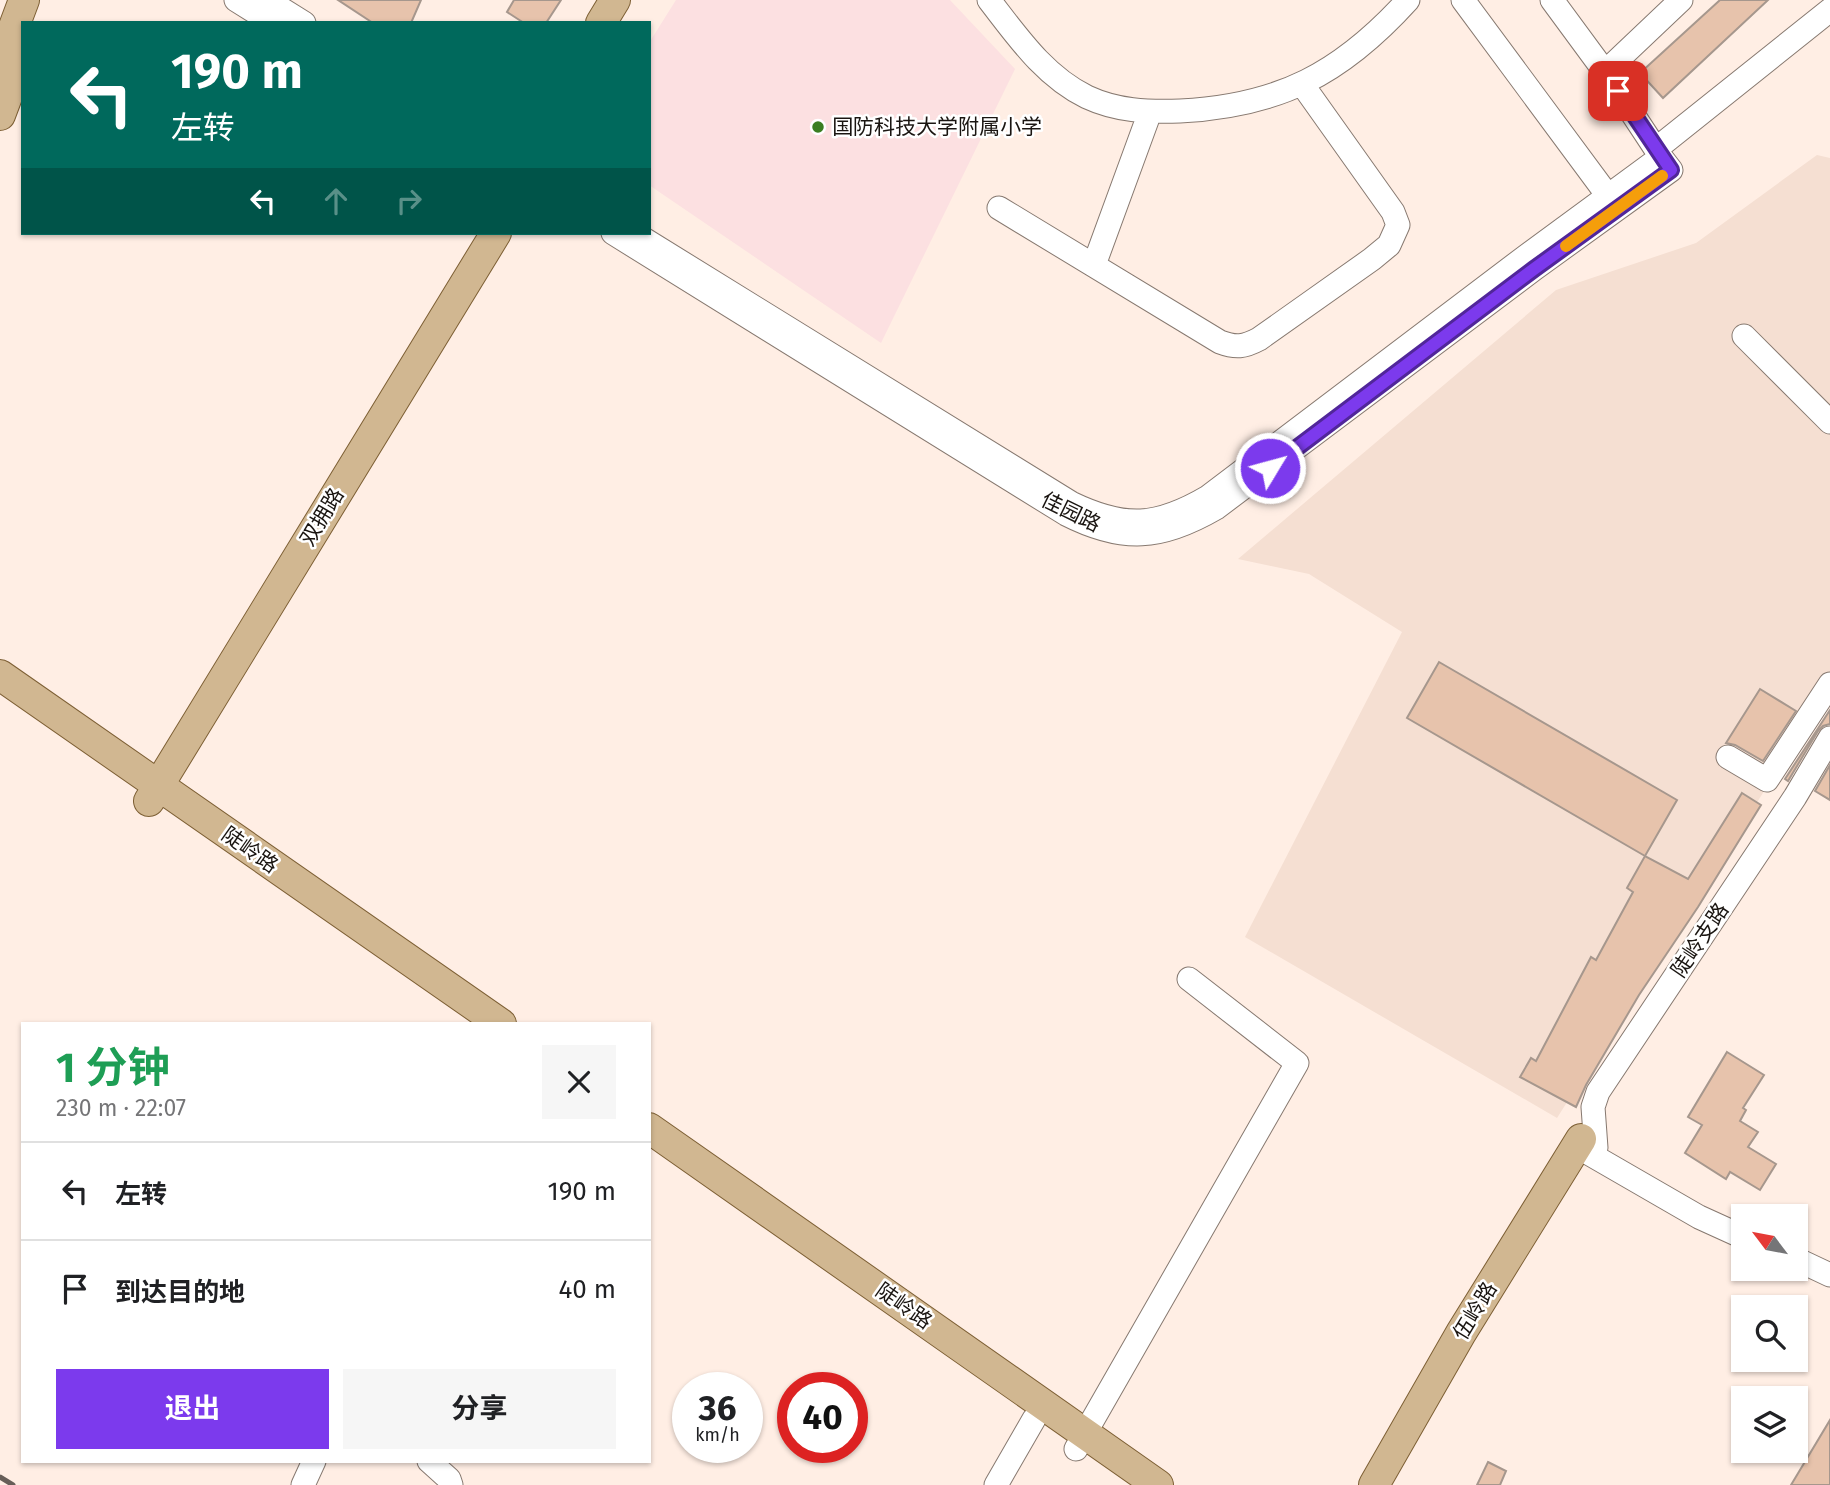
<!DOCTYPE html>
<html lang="zh">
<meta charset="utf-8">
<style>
body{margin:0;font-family:"Fira Sans","Noto Sans SC",sans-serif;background:#f6f6f6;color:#202124;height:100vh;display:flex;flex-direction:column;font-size:26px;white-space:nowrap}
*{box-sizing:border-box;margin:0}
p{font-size:23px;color:#757577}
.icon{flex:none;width:38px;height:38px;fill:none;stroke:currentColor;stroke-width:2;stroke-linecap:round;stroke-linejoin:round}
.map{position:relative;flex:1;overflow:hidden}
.panel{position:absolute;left:21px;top:1022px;width:630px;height:441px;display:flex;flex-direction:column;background:#fff;border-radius:0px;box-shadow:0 2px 5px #0004}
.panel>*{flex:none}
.hud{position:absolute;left:21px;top:21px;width:630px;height:214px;border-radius:0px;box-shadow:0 2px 5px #0004;background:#00695c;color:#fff;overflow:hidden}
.needle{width:46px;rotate:302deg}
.tools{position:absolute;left:1731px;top:1204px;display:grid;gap:14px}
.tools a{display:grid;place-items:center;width:77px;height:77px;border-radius:0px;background:#fff;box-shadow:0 2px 5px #0004;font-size:35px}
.speed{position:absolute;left:672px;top:1372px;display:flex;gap:14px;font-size:35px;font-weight:700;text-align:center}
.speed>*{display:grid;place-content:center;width:91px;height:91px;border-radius:50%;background:#fff;box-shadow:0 2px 5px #0004;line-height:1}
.speed small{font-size:18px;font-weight:400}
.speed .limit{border:10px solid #d22;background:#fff;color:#111}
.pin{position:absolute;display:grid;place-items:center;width:60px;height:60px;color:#fff;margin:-30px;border-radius:14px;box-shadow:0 4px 10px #0006}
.me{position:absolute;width:77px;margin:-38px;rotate:53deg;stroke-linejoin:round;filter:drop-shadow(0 0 5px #0008)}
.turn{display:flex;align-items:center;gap:24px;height:147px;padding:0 35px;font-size:32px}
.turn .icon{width:91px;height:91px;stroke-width:2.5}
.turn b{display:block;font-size:49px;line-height:60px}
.lanes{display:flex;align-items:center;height:66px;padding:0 35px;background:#0003;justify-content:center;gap:35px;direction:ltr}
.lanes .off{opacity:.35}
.round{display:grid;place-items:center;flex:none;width:74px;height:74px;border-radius:0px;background:#f6f6f6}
.head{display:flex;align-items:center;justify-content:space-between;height:119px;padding:0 35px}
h1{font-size:42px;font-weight:700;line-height:52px;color:#1e9e55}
.primary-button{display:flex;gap:14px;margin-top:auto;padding:14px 35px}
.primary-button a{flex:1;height:80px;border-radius:0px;background:#7c3aed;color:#fff;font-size:28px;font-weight:700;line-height:80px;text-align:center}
.primary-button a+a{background:#f6f6f6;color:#202124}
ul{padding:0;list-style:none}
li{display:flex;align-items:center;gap:21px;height:98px;padding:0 35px;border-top:2px solid #e0e0e0}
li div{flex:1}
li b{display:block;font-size:26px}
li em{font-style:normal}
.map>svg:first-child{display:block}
</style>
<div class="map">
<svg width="1830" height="1485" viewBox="0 0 1830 1485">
<rect width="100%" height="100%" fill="#ffeee4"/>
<!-- industrial -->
<path fill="#f5dfd2" d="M1817,155L1830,158V687L1557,1118L1245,937L1402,632L1309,574L1238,559L1556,290L1696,243Z"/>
<!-- education -->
<path fill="#fce0e1" d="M676,0H950L1015,69L881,343L649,185V43Z"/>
<!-- building -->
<path fill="#e7c3ac" stroke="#a6978d" stroke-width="2" d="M338,0H421L411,23H373Z
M514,0H561L546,23H524L507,12Z
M1720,0H1768L1663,98L1640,73Z
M1439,662L1677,800L1645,856L1407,718Z
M1760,689L1796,711L1763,761L1735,745L1726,743Z
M1830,710V724L1823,726L1818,731L1788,781L1785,779Z
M1830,765V800L1815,791Z
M1742,793L1761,805L1698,907L1639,995L1586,1085L1576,1107L1520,1077L1531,1058L1536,1061L1591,957L1596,960L1633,892L1627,888L1645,856L1688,879Z
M1727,1052L1764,1075L1743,1108L1746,1110L1740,1121L1758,1132L1748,1147L1776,1164L1760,1190L1730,1172L1726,1179L1685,1153L1702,1125L1688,1117Z
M1830,1420V1485H1791Z
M1488,1462L1506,1471L1500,1485H1477Z"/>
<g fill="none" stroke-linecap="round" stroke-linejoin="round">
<!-- minor casing -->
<g stroke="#877970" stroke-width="25">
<path id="minor" d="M236,0L273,23
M267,0L304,23
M989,0C1017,36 1044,76 1087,97C1117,111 1147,112 1180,111C1279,106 1341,74 1408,0
M1463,0L1617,208
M1552,0L1605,72L1661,157
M1605,72L1681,0
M1656,149L1830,10
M999,208L1220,342C1236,348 1244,347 1259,339L1372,259L1389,245L1398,225L1393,212L1302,84
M613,233L1066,514C1123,543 1161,540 1216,508L1534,269L1671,170L1661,157L1525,257L1208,497C1157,527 1125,529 1071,503L634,233
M1094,265L1150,112
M1744,336L1830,422
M1728,757L1767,780L1830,684
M1576,1146L1699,1217L1743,1237
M1596,1148L1593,1107L1598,1092L1795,797L1830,738
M1796,1259L1830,1275
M1076,1449L1297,1063L1189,979
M429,1461L449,1479L451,1485
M303,1485L314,1461
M996,1485L1034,1419"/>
</g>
<!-- major casing -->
<g stroke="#7d5f34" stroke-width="32">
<path id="major" d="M601,23L615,0
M0,64L24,0
M0,115L23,54
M0,675L501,1024
M149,801L496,233
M649,1128L1158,1485
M1374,1485L1461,1333L1581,1139"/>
</g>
<!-- minor -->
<use href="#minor" stroke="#fff" stroke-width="23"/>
<!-- major -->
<use href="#major" stroke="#d1b791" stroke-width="30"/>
<!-- rail -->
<path stroke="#675e58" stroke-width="5" d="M0,1477L13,1485"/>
</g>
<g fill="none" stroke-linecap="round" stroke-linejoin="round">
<!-- route casing -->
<g stroke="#51269a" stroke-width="18">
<path id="route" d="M1270,468L1534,269L1671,170L1618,91"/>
</g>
<!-- route -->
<use href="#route" stroke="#7c3aed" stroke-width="12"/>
<!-- slow -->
<path stroke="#f59e0b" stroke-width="12" d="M1566,246L1662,176"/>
</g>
<!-- markers -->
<circle fill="#3a7e21" stroke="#fff" stroke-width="2.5" cx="818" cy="127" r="7"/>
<g text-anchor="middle" stroke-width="5" stroke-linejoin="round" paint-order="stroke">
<!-- poi labels -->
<g font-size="21" fill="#1a1511" stroke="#fff" text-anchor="start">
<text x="832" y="134">国防科技大学附属小学</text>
</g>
<!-- street labels -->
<g font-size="21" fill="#1a1511" stroke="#fff">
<text transform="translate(1071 512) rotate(26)" y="7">佳园路</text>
<text transform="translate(322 517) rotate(-59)" y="7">双拥路</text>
<text transform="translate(250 850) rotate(35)" y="7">陡岭路</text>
<text transform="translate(1700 940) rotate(-56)" y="7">陡岭支路</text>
<text transform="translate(904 1306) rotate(35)" y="7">陡岭路</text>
<text transform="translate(1475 1311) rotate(-59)" y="7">伍岭路</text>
</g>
</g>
</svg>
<div class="tools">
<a><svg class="needle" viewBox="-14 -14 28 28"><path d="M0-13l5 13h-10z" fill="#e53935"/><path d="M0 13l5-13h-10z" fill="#757577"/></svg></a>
<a><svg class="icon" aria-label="search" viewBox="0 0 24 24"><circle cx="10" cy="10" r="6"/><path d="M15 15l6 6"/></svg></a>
<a><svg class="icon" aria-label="layers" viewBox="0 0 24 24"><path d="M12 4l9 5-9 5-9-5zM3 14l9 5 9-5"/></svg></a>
</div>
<div class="speed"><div>36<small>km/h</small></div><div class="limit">40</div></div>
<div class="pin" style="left:1618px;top:91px;background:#d93025"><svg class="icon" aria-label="arrive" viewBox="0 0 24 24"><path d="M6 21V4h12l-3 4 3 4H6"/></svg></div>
<svg class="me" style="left:1270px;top:468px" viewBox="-20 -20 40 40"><circle r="17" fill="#7c3aed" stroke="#fff" stroke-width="3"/><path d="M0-11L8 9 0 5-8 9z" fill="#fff"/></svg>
<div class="hud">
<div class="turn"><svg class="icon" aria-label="left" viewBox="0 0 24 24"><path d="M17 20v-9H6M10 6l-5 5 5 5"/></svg><div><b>190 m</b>左转</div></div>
<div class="lanes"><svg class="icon" aria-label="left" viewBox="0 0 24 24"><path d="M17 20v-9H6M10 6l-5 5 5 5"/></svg><svg class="icon off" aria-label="ahead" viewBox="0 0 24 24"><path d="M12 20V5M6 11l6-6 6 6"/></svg><svg class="icon off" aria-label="right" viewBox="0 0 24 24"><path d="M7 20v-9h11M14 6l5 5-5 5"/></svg></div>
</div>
<section class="panel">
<div class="head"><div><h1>1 分钟</h1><p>230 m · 22:07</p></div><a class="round"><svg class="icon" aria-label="close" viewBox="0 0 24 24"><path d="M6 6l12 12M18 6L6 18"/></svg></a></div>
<ul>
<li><svg class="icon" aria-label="left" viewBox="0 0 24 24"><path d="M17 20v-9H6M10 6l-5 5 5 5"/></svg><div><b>左转</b></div><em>190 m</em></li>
<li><svg class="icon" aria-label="arrive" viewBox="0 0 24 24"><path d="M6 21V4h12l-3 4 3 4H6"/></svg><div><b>到达目的地</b></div><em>40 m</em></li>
</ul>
<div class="primary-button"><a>退出</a><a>分享</a></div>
</section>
</div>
